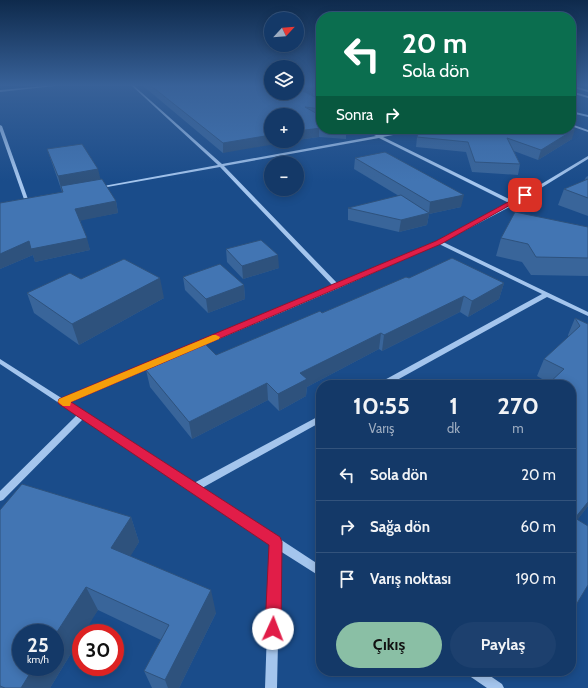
<!DOCTYPE html>
<html lang="tr">
<meta charset="utf-8">
<style>
body{margin:0;font-family:Cabin,sans-serif;background:#1d406e;color:#f1f3f6;height:100vh;display:flex;flex-direction:column;font-size:15px;white-space:nowrap}
*{box-sizing:border-box;margin:0}
p{font-size:13px;color:#9dacc0}
.icon{flex:none;width:22px;height:22px;fill:none;stroke:currentColor;stroke-width:2;stroke-linecap:round;stroke-linejoin:round}
.map{position:relative;flex:1;overflow:hidden}
.sheet{position:absolute;left:316px;top:380px;width:260px;height:296px;display:flex;flex-direction:column;background:#143968;border-radius:16px;box-shadow:0 2px 10px #0003,0 0 0 1px #33537c}
.sheet>*{flex:none}
.guide{position:absolute;left:316px;top:12px;width:260px;height:122px;border-radius:16px;box-shadow:0 2px 10px #0003,0 0 0 1px #33537c;background:#0b6e4f;color:#fff;overflow:hidden}
.needle{width:26px;rotate:64deg}
.controls{position:absolute;left:264px;top:12px;display:grid;gap:8px}
.controls a{display:grid;place-items:center;width:40px;height:40px;border-radius:50%;background:#143968;box-shadow:0 2px 10px #0003,0 0 0 1px #33537c;font-size:20px}
.speed{position:absolute;left:12px;top:624px;display:flex;gap:8px;font-size:20px;font-weight:700;text-align:center}
.speed>*{display:grid;place-content:center;width:52px;height:52px;border-radius:50%;background:#143968;box-shadow:0 2px 10px #0003,0 0 0 1px #33537c;line-height:1}
.speed small{font-size:10px;font-weight:400}
.speed .limit{border:6px solid #d22;background:#fff;color:#111}
.pin{position:absolute;display:grid;place-items:center;width:34px;height:34px;color:#fff;margin:-17px;border-radius:8px;box-shadow:0 2px 6px #0006}
.me{position:absolute;width:44px;margin:-22px;rotate:2deg;stroke-linejoin:round;filter:drop-shadow(0 0 3px #0008)}
.turn{display:flex;align-items:center;gap:14px;height:84px;padding:0 20px;font-size:18px}
.turn .icon{width:52px;height:52px;stroke-width:2.5}
.turn b{display:block;font-size:28px;line-height:34px}
.then{display:flex;align-items:center;height:38px;padding:0 20px;background:#0003;gap:8px;font-size:15px}
.eta{display:flex;justify-content:space-evenly;align-items:center;height:68px;text-align:center}
.eta b{font-size:24px;font-weight:800;line-height:28px}
.cta{display:flex;gap:8px;margin-top:auto;padding:8px 20px}
.cta a{flex:1;height:46px;border-radius:24px;background:#8abfa5;color:#111;font-size:16px;font-weight:800;line-height:46px;text-align:center}
.cta a+a{background:#1d406e;color:#f1f3f6}
ul{padding:0;list-style:none}
li{display:flex;align-items:center;gap:12px;height:52px;padding:0 20px;border-top:1px solid #33537c}
li div{flex:1}
li b{display:block;font-size:15px}
li em{font-style:normal}
.map>svg:first-child{display:block}
</style>
<div class="map">
<svg width="588" height="688" viewBox="0 0 588 688">
<rect width="100%" height="100%" fill="#1a4c8a"/>
<g fill="none" stroke-linecap="round" stroke-linejoin="round">
<!-- stream -->
<path fill="#96c0f0" fill-rule="evenodd" d="M571,111L588,115V117L571,113Z"/>
<!-- minor -->
<path fill="#a4c5ed" fill-rule="evenodd" d="M57,85H63L0,92V90Z
M131,85H133L222,164L376,136L362,129H367L380,135L415,129H423L383,137L513,201L588,156V159L515,204L443,242L588,312V316L547,297L388,385H378L379,383L542,294L439,244L339,288L69,403L194,483L321,415V422L202,488L321,566V577L280,551L277,688H265L270,544L83,419L3,500L0,501V491L77,415L0,364V359L63,399L333,286L220,167L96,189V188L98,187L218,165ZM379,138L509,203L437,241L338,284L224,166Z
M571,85L588,90V92L571,87Z
M571,91L588,96V98L571,93Z
M571,124L588,130V132L571,126Z
M0,125L2,126L29,202V203L25,202L0,131Z
M466,671H483L502,684L504,688H487L468,675Z"/>
</g>
<!-- wall -->
<path fill="#39659a" d="M142,85H321V129H344L346,130V139L319,137L297,140V115L223,153Z
M417,137L572,139L538,160L514,151L520,164L518,175L472,172L466,152L416,147Z
M47,149L100,179L116,201L118,213L80,220L90,250L35,262L33,255L0,269V203L62,192L52,163Z
M355,158L461,207L429,214L427,225L399,232L348,220V208L399,196L354,169Z
M588,176V216L558,205L564,189L584,181L586,177Z
M588,227V276L531,275L522,262L496,256L501,238Z
M226,249L279,268L243,279L227,262Z
M183,277L244,285L245,299L208,313L185,290Z
M409,278L504,283L499,299L468,317L460,312L382,351L379,349L307,387L306,396L279,411L268,400L192,439L150,387L146,370L216,355Z
M27,293L164,298L79,345L34,313Z
M575,318L588,324V506L577,520L573,610L571,613V385L549,383L537,376L544,359L569,337L568,335Z
M0,510L131,517L139,542L130,556L216,613L179,688H152L144,671L161,640L98,610L81,633V637L50,688H0Z"/>
<!-- shaded-wall -->
<path fill="#2e527d" d="M321,86V94L313,91V95H305V88Z
M319,127V137L297,140V131Z
M575,129L572,139L538,160L541,150Z
M271,135V141H293L223,153V143Z
M98,169L102,185L61,186L62,192L58,176Z
M464,195L461,207L429,214L427,225L399,232L401,220L429,213L430,202Z
M116,201L118,213L79,221L75,209Z
M87,238L90,250L35,262L33,255L0,269V254L29,241Z
M278,255L279,268L243,279L242,266Z
M160,278L164,298L79,345L72,324Z
M504,283L499,299L468,317L472,301Z
M244,285L245,299L208,313L206,299Z
M464,296L460,312L382,351L384,335Z
M381,333L379,349L307,387L306,396L279,411L278,394L300,373Z
M267,383L268,400L192,439L189,422Z
M588,502V506L571,528L575,518Z
M131,517L139,542L121,572L111,548Z
M86,587L98,610L84,633H81V637L50,688H21L34,667H55V635Z
M211,590L216,613L179,688H168L165,680Z"/>
<!-- building -->
<path fill="#4275b3" stroke="#2e527d" d="M150,85H271V93H297V88L321,100V109L305,107L321,116V128L297,131V115H271V135L223,143Z
M299,85H321V86L305,88Z
M321,90V95L313,91Z
M571,128L575,129L541,150L507,138L520,164L475,162L468,142L417,137L420,129H571Z
M82,144L98,169L58,176L47,149Z
M385,152L464,195L430,202L355,158Z
M102,179L116,201L75,209L87,238L31,249L29,241L0,254V203L63,192L61,186Z
M588,179V198L564,189Z
M401,195L429,213L401,220L348,208Z
M515,212L588,227V258L536,257L528,244L501,238Z
M261,240L278,255L242,266L226,249Z
M452,258L504,283L472,301L464,296L384,335L381,333L300,373L307,379L278,394L267,383L189,422L146,370L205,344L216,355L320,311L322,313L406,277L409,278Z
M124,259L160,278L72,324L27,293L70,273L81,279Z
M220,264L244,285L206,299L183,277Z
M575,318L588,324V502L575,518L588,526V585L573,610L571,609V385H547L564,369L544,359L580,326Z
M22,484L131,517L111,548L211,590L165,680L144,671L169,625L86,587L55,635V633H21V667H34L21,688H5L0,686V510Z"/>
<!-- sky -->
<linearGradient id="sky" x2="0" y2="1"><stop stop-color="#0e2a4c"/><stop offset="0.47" stop-color="#386198"/><stop offset="1" stop-color="#386198" stop-opacity="0"/></linearGradient>
<rect width="588" height="181" fill="url(#sky)"/>
<!-- route -->
<path fill="#e11d48" stroke="#92132f" d="M523,194L528,195L441,244L71,402L280,537L282,542L281,629L278,635L273,637L268,635L265,629L269,545L59,404L58,402L59,399L436,241Z"/>
<!-- slow -->
<path fill="#f59e0b" d="M213,335H216L220,337L219,339L71,402L70,406H63L58,402L59,399Z"/>
</svg>
<div class="controls">
<a><svg class="needle" viewBox="-14 -14 28 28"><path d="M0-13l5 13h-10z" fill="#e53935"/><path d="M0 13l5-13h-10z" fill="#9dacc0"/></svg></a>
<a><svg class="icon" aria-label="layers" viewBox="0 0 24 24"><path d="M12 4l9 5-9 5-9-5zM3 14l9 5 9-5"/></svg></a>
<a>+</a>
<a>−</a>
</div>
<div class="speed"><div>25<small>km/h</small></div><div class="limit">30</div></div>
<div class="pin" style="left:525px;top:195px;background:#d93025"><svg class="icon" aria-label="arrive" viewBox="0 0 24 24"><path d="M6 21V4h12l-3 4 3 4H6"/></svg></div>
<svg class="me" style="left:273px;top:629px" viewBox="-20 -20 40 40"><circle r="19" fill="#fff"/><path d="M0-13L10 11 0 6-10 11z" fill="#e11d48"/></svg>
<div class="guide">
<div class="turn"><svg class="icon" aria-label="left" viewBox="0 0 24 24"><path d="M17 20v-9H6M10 6l-5 5 5 5"/></svg><div><b>20 m</b>Sola dön</div></div>
<div class="then">Sonra<svg class="icon" aria-label="right" viewBox="0 0 24 24"><path d="M7 20v-9h11M14 6l5 5-5 5"/></svg></div>
</div>
<section class="sheet">
<div class="eta">
<div><b>10:55</b><p>Varış</p></div>
<div><b>1</b><p>dk</p></div>
<div><b>270</b><p>m</p></div>
</div>
<ul>
<li><svg class="icon" aria-label="left" viewBox="0 0 24 24"><path d="M17 20v-9H6M10 6l-5 5 5 5"/></svg><div><b>Sola dön</b></div><em>20 m</em></li>
<li><svg class="icon" aria-label="right" viewBox="0 0 24 24"><path d="M7 20v-9h11M14 6l5 5-5 5"/></svg><div><b>Sağa dön</b></div><em>60 m</em></li>
<li><svg class="icon" aria-label="arrive" viewBox="0 0 24 24"><path d="M6 21V4h12l-3 4 3 4H6"/></svg><div><b>Varış noktası</b></div><em>190 m</em></li>
</ul>
<div class="cta"><a>Çıkış</a><a>Paylaş</a></div>
</section>
</div>
